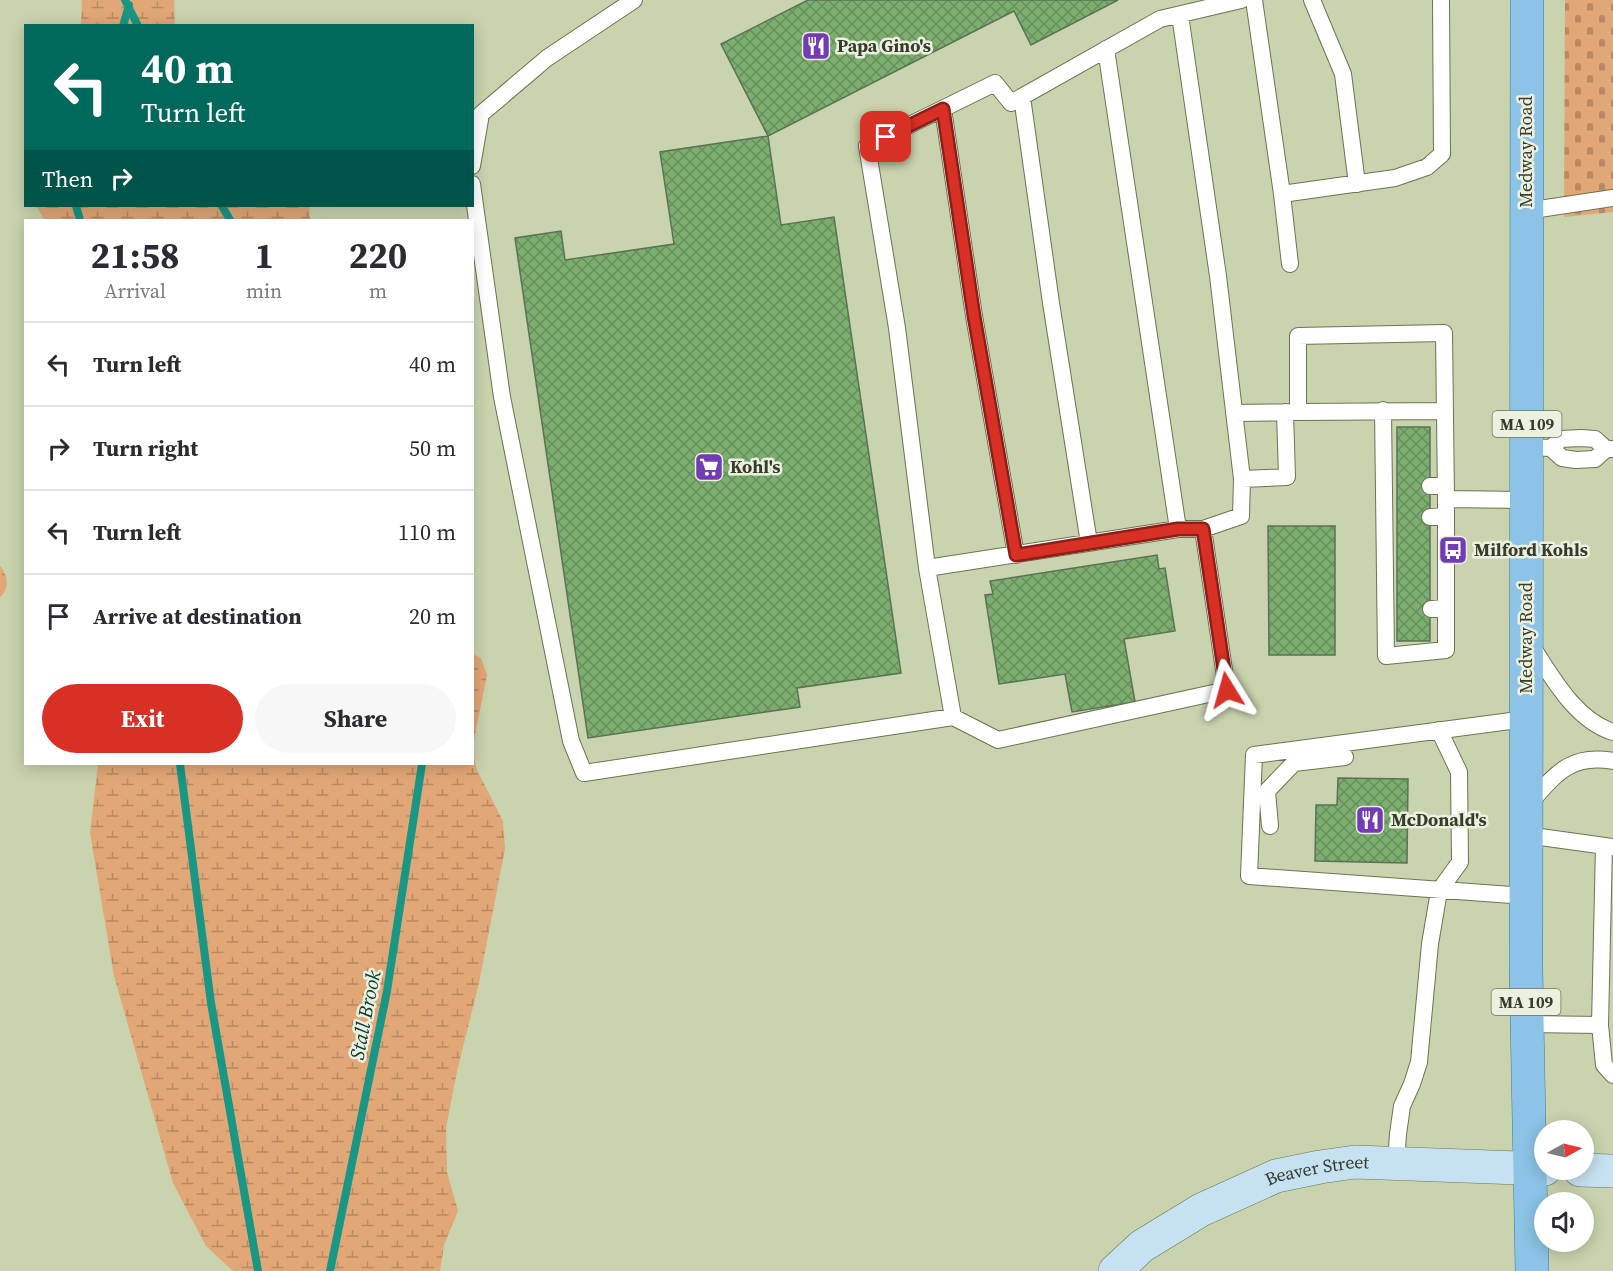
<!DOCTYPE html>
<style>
body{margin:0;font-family:"Source Serif 4",serif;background:#f7f7f7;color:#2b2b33;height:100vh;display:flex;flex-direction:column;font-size:22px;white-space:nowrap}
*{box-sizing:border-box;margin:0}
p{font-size:20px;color:#7c7c81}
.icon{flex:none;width:33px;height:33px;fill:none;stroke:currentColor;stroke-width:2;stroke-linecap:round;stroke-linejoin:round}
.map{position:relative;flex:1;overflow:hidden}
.details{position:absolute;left:24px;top:219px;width:450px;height:546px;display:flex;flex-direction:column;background:#fff;border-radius:0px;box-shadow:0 3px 15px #0003}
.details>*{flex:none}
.guide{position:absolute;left:24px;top:24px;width:450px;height:183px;border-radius:0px;box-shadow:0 3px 15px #0003;background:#00695c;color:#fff;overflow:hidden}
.needle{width:39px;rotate:82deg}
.buttons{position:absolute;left:1534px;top:1120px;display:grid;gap:12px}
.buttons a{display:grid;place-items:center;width:60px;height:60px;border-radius:50%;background:#fff;box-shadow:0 3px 15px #0003;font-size:30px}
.pin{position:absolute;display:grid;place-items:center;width:51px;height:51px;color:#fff;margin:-26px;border-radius:12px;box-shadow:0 3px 9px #0006}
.me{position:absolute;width:66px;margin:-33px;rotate:352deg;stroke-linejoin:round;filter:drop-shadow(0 0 4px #0008)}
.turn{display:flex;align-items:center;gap:21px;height:126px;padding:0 18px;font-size:27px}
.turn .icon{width:78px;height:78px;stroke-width:2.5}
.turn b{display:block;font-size:42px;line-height:51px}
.then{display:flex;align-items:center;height:57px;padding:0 18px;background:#0003;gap:12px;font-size:22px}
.eta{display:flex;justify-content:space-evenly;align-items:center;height:102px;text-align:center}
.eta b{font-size:36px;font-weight:700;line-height:42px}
.cta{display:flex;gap:12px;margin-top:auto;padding:12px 18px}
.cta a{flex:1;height:69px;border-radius:36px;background:#d93025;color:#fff;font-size:24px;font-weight:700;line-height:69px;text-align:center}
.cta a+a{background:#f7f7f7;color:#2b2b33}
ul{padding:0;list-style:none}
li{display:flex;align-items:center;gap:18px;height:84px;padding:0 18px;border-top:2px solid #e1e1e2}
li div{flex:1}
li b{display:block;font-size:22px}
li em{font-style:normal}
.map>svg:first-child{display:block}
</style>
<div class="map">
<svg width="1613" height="1271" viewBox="0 0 1613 1271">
<defs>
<pattern id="wetland-marsh" width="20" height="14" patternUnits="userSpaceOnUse" patternTransform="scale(1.5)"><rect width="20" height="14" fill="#e2a777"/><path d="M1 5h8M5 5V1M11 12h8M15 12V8" fill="none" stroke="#b88962"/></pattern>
<pattern id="cemetery-stones" width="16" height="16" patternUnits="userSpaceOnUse" patternTransform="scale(1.5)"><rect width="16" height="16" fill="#e2a777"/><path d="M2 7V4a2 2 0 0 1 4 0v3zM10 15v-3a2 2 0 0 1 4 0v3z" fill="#b88962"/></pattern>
<pattern id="building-cross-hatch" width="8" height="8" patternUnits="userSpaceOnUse" patternTransform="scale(1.5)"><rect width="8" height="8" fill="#7bae6f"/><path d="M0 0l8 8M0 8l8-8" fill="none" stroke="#668f5b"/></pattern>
</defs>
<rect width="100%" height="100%" fill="#c9d3ad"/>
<!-- wetland -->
<path fill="url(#wetland-marsh)" d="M82,0H174L175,25H81Z
M36,206H309L310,220H45Z
M0,566C8,575 10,588 0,597Z
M473,654L481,658L487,675L473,745Z
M473,753L477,770L503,821L505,849L479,983L457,1071L446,1128L447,1172L458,1211L444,1245L440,1271H233L206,1246L173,1183L114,976L90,833L98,764H472Z"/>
<!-- cemetery -->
<path fill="url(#cemetery-stones)" d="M1565,0H1613V212L1564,217Z"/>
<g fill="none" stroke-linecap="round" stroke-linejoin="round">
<!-- stream -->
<path stroke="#199684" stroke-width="8" d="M125,0L138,26
M123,26L129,5
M76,206L80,220
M222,206L230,220
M180,764L211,1003L258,1271
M330,1271L387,991L422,764"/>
</g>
<!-- building -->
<path fill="url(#building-cross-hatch)" stroke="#5b7255" stroke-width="1.5" d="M808,0H1118L1031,45L1014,11L768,136L721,44Z
M768,136L781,225L834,217L901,673L797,688L800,707L588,738L515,238L561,231L565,260L674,244L660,152Z
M1397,427H1430V641H1397Z
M1268,526H1335V655H1269Z
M1157,555L1159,569L1165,568L1175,631L1124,639L1135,702L1072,712L1065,674L999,684L985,595L993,594L990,581Z
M1338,778L1408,779L1407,863L1315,861L1316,805H1337Z"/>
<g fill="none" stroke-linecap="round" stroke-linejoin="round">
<!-- lane casing -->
<g stroke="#6b7452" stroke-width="18">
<path id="lane" d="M1254,0L1282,194
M1312,0L1343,74L1357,184
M1106,49L1178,529
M1022,97L1051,303L1089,543
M943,109L974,316L1016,555
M472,166L481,114L547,58L634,0
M472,184L502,397L571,741L584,773L953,717L927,568L1178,529H1203L1241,516L1242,479L1218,276L1180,15
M1526,211L1613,198
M1290,264L1282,194L1395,178L1427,167L1442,154L1441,0
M1383,410L1386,656L1446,650V499
M1298,412L1445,411
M1234,413L1298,412V336L1444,333L1446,499L1525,500
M1527,447L1551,448L1561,439L1581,438L1595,439L1606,449H1613
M1551,448L1562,458L1576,460L1595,459L1606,449
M1242,479L1287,477L1285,412
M1430,486H1446
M1430,517L1446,516
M927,568L897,328L867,146L995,83L1011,103L1160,19L1241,0
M1431,609L1446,608
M1531,645C1552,677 1575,720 1613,732
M953,717L998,740L1227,690L1203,529
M1526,719L1254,755L1249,876L1526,896
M1529,804C1555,775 1570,753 1613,761
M1270,826L1267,791L1294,763L1345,757
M1526,835L1613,847
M1604,846L1600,1025L1604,1065L1613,1075
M1527,1024L1600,1025
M1396,1163L1398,1134L1402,1106L1412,1084L1419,1062L1430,944L1439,891L1460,862L1459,772L1439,730"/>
</g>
<!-- secondary casing -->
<g stroke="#6b7452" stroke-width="34">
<g id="secondary">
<path d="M1580,1170L1613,1171"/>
<path id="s1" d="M1115,1271L1142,1246L1201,1210L1276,1176L1320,1167L1355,1162L1545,1169"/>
</g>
</g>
<!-- primary casing -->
<g stroke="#3c799a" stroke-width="34">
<path id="primary" d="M1527,0L1526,970L1532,1271"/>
</g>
<!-- lane -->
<use href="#lane" stroke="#fff" stroke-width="16"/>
<!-- secondary -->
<use href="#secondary" stroke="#c5e1f2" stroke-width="33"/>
<!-- primary -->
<use href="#primary" stroke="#8cc3e6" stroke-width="33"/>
</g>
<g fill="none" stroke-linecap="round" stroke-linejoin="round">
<!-- route casing -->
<g stroke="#8d1f18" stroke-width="15">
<path id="route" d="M886,137L943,109L974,316L1016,555L1178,529H1203L1227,690"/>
</g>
<!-- route -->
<use href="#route" stroke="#d93025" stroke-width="10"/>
</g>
<!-- icons -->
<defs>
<g id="restaurant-square" transform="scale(1.5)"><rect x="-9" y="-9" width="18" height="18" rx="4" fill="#723db4" stroke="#ebf1de"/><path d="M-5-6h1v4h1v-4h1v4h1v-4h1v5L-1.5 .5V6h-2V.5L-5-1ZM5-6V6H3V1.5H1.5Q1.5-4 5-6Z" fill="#fff"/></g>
<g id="supermarket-square" transform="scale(1.5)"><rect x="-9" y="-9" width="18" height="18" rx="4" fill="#723db4" stroke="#ebf1de"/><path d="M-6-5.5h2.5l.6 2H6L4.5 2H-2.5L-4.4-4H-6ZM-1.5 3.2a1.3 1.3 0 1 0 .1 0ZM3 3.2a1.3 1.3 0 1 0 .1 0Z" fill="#fff"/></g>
<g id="bus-square" transform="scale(1.5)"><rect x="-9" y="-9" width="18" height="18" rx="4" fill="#723db4" stroke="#ebf1de"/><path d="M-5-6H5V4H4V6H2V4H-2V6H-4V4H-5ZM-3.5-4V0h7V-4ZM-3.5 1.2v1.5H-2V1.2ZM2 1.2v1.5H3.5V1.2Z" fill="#fff"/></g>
</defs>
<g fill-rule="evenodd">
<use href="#restaurant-square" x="816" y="46"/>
<use href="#supermarket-square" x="709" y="467"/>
<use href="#bus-square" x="1453" y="550"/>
<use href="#restaurant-square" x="1370" y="820"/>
</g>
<g text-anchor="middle" stroke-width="5" stroke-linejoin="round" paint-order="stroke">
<!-- shield labels -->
<g fill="#ebf1de" stroke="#6d7261" stroke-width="1.5">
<rect x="1492.5" y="411" width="69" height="26" rx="4.5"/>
<rect x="1491.5" y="989" width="69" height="26" rx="4.5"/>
</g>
<g font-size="16" font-weight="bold" fill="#373b2c">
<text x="1527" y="430">MA 109</text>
<text x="1526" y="1008">MA 109</text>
</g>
<!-- poi labels -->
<g font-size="18" font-weight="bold" fill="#373b2c" stroke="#ebf1de" text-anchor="start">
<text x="837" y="52">Papa Gino's</text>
<text x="730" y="473">Kohl's</text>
<text x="1474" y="556">Milford Kohls</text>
<text x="1391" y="826">McDonald's</text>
</g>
<!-- street labels -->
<g font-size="18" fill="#373b2c" stroke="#ebf1de">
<text transform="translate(1526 152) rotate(-90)" y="6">Medway Road</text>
<text transform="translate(1526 638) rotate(-90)" y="6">Medway Road</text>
<text dy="6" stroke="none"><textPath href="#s1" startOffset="230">Beaver Street</textPath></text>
</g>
<!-- water labels -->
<g font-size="20" font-style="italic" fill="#053a32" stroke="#ebf1de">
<text transform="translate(365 1015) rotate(-79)" y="7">Stall Brook</text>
</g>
</g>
</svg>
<div class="buttons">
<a><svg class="needle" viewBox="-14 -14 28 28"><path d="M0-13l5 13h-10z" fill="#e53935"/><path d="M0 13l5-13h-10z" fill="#7c7c81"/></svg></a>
<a><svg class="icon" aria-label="sound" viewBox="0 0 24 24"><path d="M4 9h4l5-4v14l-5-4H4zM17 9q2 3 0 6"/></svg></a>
</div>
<div class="pin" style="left:886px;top:137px;background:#d93025"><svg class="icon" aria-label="arrive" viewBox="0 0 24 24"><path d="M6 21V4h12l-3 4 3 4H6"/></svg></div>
<svg class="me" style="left:1227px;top:690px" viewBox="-20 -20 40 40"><path d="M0-17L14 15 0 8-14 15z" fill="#d93025" stroke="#fff" stroke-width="4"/></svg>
<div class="guide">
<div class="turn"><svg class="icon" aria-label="left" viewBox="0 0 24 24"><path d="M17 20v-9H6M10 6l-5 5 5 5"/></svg><div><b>40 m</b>Turn left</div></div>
<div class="then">Then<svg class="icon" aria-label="right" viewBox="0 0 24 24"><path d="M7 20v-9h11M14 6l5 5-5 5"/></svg></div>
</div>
<section class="details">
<div class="eta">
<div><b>21:58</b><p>Arrival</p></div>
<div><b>1</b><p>min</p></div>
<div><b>220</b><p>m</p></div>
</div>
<ul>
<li><svg class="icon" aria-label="left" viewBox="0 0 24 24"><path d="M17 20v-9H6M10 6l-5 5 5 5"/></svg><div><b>Turn left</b></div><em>40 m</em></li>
<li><svg class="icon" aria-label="right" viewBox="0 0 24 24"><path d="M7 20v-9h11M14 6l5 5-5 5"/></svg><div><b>Turn right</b></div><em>50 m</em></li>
<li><svg class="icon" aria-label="left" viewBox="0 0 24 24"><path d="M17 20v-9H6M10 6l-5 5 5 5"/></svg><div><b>Turn left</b></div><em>110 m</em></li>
<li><svg class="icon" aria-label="arrive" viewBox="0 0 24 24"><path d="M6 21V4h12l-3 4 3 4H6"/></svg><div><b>Arrive at destination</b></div><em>20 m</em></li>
</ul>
<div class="cta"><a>Exit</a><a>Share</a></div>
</section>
</div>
